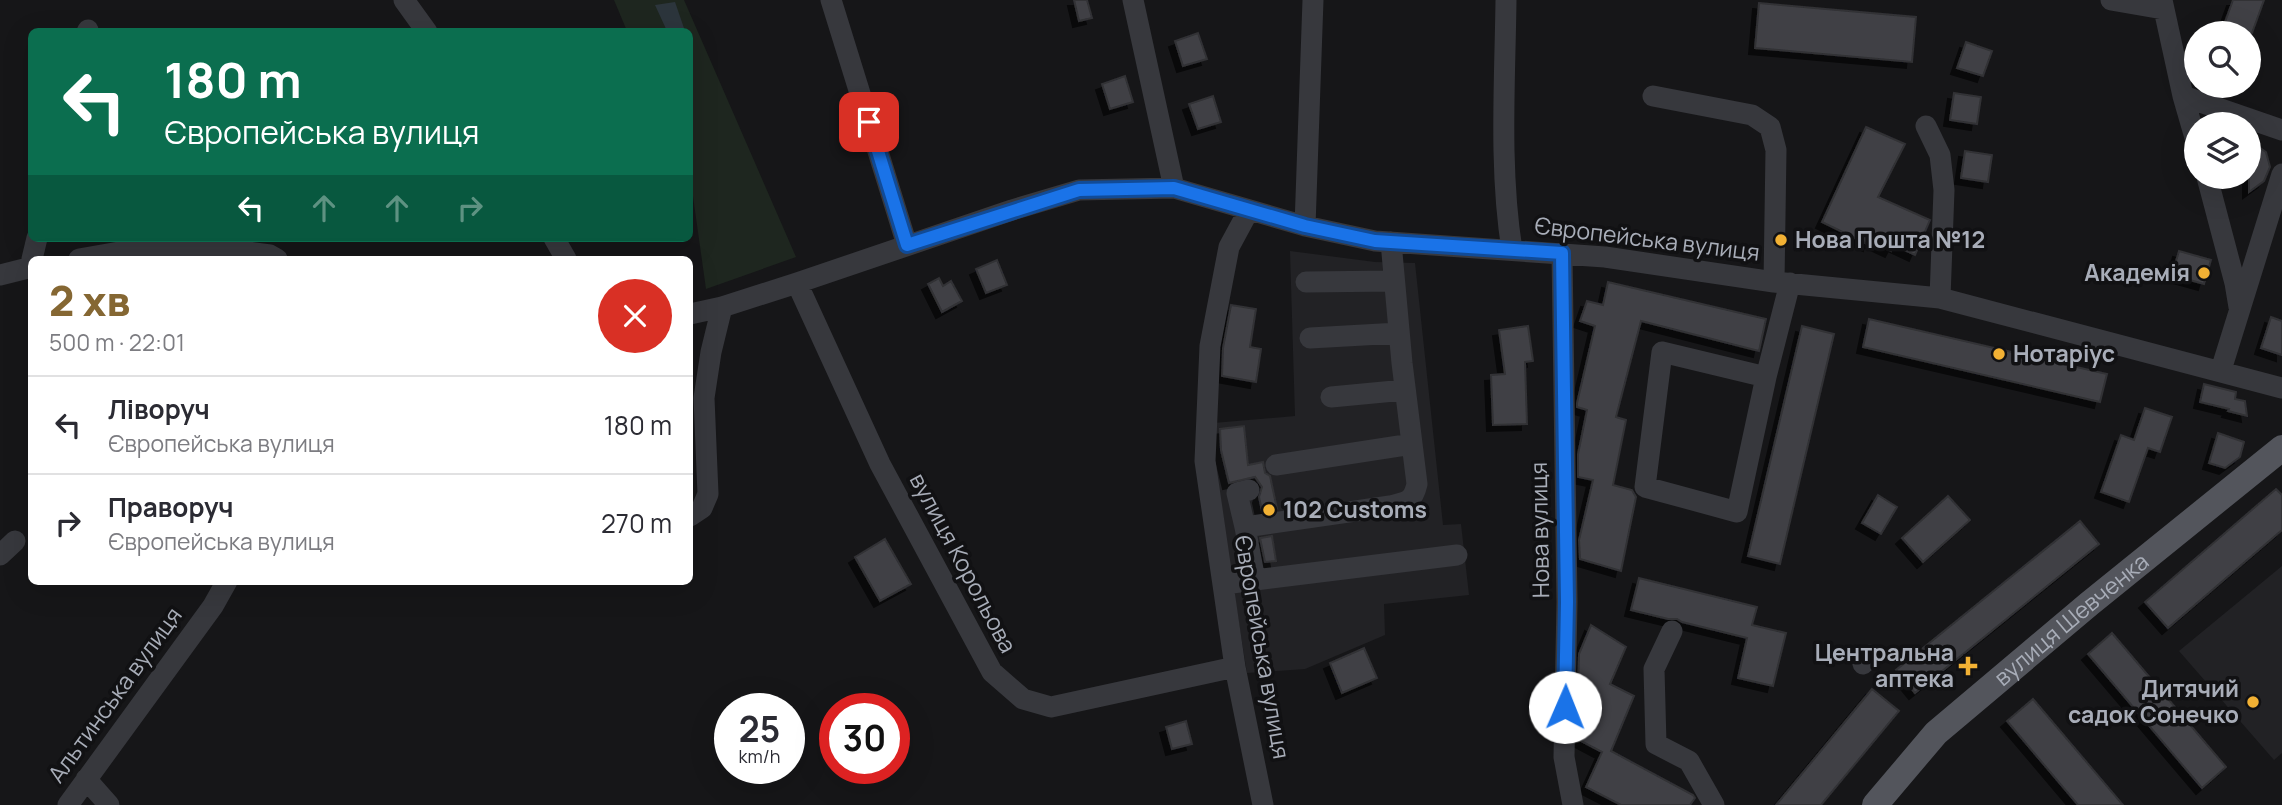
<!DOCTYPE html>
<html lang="uk">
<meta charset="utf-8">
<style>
body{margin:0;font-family:Manrope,sans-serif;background:#f2f2f3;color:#2b2b33;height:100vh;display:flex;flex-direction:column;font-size:26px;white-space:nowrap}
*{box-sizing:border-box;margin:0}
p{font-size:23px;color:#7c7c81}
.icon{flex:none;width:38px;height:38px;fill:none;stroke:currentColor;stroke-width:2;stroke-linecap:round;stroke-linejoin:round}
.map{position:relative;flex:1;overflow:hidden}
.side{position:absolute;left:28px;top:256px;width:665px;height:329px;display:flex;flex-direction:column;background:#fff;border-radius:10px;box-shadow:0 7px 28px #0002}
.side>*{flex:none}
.banner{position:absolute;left:28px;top:28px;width:665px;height:214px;border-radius:10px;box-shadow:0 7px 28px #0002;background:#0b6e4f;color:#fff;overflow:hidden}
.buttons{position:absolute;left:2184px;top:21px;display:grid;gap:14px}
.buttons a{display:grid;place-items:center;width:77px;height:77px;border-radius:50%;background:#fff;box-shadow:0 7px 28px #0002;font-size:35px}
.speed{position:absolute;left:714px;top:693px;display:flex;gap:14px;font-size:35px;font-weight:700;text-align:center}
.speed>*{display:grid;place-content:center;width:91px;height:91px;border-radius:50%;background:#fff;box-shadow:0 7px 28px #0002;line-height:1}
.speed small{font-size:18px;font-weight:400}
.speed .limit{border:10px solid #d22;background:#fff;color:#111}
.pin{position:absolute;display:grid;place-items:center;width:60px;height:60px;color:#fff;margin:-30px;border-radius:14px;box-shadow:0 4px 10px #0006}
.me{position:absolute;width:77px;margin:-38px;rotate:1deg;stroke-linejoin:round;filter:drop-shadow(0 0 5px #0008)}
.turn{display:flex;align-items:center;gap:24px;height:147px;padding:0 21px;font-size:32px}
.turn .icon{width:91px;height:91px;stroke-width:2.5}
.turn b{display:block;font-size:49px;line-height:60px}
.lanes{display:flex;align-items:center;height:66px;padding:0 21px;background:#0003;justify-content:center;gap:35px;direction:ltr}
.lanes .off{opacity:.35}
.round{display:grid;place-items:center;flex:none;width:74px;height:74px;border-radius:37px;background:#f2f2f3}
.overview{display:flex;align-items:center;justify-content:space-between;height:119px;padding:0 21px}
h1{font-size:42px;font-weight:800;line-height:52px;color:#856733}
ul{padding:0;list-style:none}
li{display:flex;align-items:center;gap:21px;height:98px;padding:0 21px;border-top:2px solid #e1e1e2}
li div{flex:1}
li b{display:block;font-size:26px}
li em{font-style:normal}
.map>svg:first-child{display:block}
</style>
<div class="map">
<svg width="2282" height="805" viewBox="0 0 2282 805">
<defs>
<filter id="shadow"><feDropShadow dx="-6" dy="6" stdDeviation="0" flood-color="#0009"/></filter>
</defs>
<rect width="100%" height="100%" fill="#161618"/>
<!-- built -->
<path fill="#222225" d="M1290,251L1375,262L1415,263L1443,525L1461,524L1469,595L1384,604L1385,635L1305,669L1247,673L1212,457L1213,423L1295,416Z
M2282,566V753L2274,760L2179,651Z"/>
<!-- green -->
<path fill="#1e261f" d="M614,0H684L796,257L706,289L690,175V32L627,31Z"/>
<!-- water -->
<path fill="#2c353c" d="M675,2L685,31H667L655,5Z"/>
<!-- building -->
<path fill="#404145" stroke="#303034" stroke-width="2" filter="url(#shadow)" d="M1074,0H1087L1092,18L1079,21Z
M2233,0H2264L2252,33H2221Z
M1759,3L1916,17L1912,62L1755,48Z
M1198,33L1207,59L1183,66L1175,41Z
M1966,42L1992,51L1983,76L1957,68Z
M1125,76L1133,102L1110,109L1102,84Z
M1954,93L1981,97L1977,124L1950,120Z
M1213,96L1221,122L1198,129L1189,104Z
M1866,127L1905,144L1878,197L1930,220L1915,255L1894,245L1891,251L1870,241L1869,245L1822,222Z
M2249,140L2266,152L2270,167L2264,181L2249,192Z
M1965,151L1992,155L1988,182L1961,178Z
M2179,251L2211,260L2204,284L2172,275Z
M997,260L1007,285L986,293L976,269Z
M939,278L943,286L951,281L962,301L942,312L928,284Z
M1608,282L1766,319L1759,351L1641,321L1616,417L1626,420L1613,485L1632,490L1636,497L1621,571L1580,559L1579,540L1593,480L1578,477V454L1587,410L1577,407V403L1595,326L1580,321L1587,301L1603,305Z
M1231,305L1256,309L1250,347L1261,349L1256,382L1222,376L1223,348Z
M2271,317L2282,321V355L2261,348Z
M1869,319L2107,374L2100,402L1863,347Z
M1528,326L1533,361L1525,362L1527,424L1493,425L1491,375L1505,374L1499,330Z
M1802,326L1834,334L1780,564L1748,556Z
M2204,384L2236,392L2235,399L2245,401L2247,416L2228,411L2229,409L2200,402Z
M2145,408L2172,417L2160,452L2148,448L2129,502L2101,492L2121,435L2134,440Z
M1244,426L1248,465L1263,462L1265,473L1270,476L1277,509L1262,511L1259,497L1262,487L1255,477L1229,483L1221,450L1220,429Z
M2218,433L2244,442L2240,457L2225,468L2209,463Z
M2276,489L2282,495V530L2168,628L2145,602Z
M1878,495L1897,507L1881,534L1862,523Z
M1948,496L1970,520L1923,562L1902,538Z
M2080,521L2099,544L1915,693L1896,670Z
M1272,536L1276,561L1265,562L1260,538Z
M885,539L911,584L880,601L855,557Z
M1639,578L1757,607L1752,625L1786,633L1773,686L1738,678L1747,638L1682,622L1677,619H1668L1631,610Z
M1591,625L1626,647L1610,684L1634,696L1611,751L1693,795L1695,798L1690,805H1621L1586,787L1602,752L1577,739L1578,727L1591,695L1578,687L1579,654Z
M2112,633L2226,767L2202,788L2088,654Z
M1364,648L1377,678L1342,693L1330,663Z
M1872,689L1899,711L1821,805H1776Z
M2033,699L2123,805H2078L2007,721Z
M1186,721L1192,744L1172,749L1166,727Z"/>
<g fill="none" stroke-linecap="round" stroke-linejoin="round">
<!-- minor -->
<path stroke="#37383d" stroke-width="21" d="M404,0L427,32
M831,0L907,245
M1133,0L1174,188
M1506,0C1505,82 1499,168 1512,250
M2111,0L2163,9
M2162,0L2183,96L2282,130
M87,32L88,30
M1653,96L1752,115L1770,127L1776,150L1774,282
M2183,96L2196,141
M1926,126L1940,155L1944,190L1940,298
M2207,177L2235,283L2239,307
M1249,210L1229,247L1210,346L1205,461L1235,667L1263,805
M1305,226L1313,0
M554,238L566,259
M1562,253L1567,602L1564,757L1573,805
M32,259L37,238
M79,259L136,249L204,246L270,255L277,259
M0,275L32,267
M1306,282L1394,281
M797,283L880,464L992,672L1023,699L1051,707L1235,667
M690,314L722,307L797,283L1012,210L1079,190L1174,188L1305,226L1375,241L1605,257L1774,282L1940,298L2282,388
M1310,338L1399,333
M2221,370L2282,174
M1766,377L1737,512L1645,487L1662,352L1766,377L1790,283
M1331,397L1405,390
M1276,465L1412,444
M690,516L702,508L708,494L704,398L711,352L722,307
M1245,527L1237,493L1249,490
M0,555L15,541
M1255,580L1457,555
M1232,583L1255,580L1245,527L1390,506C1407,502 1413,502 1417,484L1402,363L1391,242
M1672,631L1654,669L1656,744L1689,761L1714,805
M1863,664L1870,655
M86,779L109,805
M68,805L213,606L227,581"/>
<!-- major -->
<path stroke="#53555c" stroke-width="26" id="s1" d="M1875,805L1936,733L2089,604L2282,448"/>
</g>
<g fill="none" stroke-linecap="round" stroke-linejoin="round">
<!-- route casing -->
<g stroke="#114b97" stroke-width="18">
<path id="route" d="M869,122L907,245L1079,190L1174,188L1305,226L1375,241L1562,253L1567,602L1565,707"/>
</g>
<!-- route -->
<use href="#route" stroke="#1a73e8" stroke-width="12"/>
</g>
<!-- markers -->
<g fill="#f2b134" stroke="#111113" stroke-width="2.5">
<circle cx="1781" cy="240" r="7"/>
<circle cx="2204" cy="273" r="7"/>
<circle cx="1999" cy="354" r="7"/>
<circle cx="1269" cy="510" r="7"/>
<path d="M1964.5 655.5h7v7h7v7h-7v7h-7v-7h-7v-7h7z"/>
<circle cx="2253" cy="702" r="7"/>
</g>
<g text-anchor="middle" stroke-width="7" stroke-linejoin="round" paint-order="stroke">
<!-- street labels -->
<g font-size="23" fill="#a8adb8" stroke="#111113">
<text transform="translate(1647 239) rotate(7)" y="8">Європейська вулиця</text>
<text transform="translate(1540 530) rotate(-91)" y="8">Нова вулиця</text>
<text transform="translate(963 563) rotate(62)" y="8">вулиця Корольова</text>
<text dy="8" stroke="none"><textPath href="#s1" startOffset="271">вулиця Шевченка</textPath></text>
<text transform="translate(1262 647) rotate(80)" y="8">Європейська вулиця</text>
<text transform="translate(115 695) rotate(-54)" y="8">Альтинська вулиця</text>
</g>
<!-- poi labels -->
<g font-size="23" font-weight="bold" fill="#a8adb8" stroke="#111113" text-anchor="start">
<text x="1795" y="248">Нова Пошта №12</text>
<text x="2190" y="281" text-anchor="end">Академія</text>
<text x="2013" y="362">Нотаріус</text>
<text x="1283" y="518">102 Customs</text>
<text x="1954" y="661" text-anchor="end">Центральна<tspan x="1954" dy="26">аптека</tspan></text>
<text x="2239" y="697" text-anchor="end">Дитячий<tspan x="2239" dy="26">садок Сонечко</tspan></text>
</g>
</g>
</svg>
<div class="buttons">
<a><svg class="icon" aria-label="search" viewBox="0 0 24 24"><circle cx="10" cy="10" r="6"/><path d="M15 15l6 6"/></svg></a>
<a><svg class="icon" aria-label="layers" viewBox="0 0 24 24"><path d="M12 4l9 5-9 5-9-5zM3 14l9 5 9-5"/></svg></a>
</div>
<div class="speed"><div>25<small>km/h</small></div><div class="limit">30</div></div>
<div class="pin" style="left:869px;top:122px;background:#d93025"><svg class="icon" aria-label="arrive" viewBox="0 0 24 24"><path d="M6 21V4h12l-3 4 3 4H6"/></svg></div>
<svg class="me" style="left:1565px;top:707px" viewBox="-20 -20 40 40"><circle r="19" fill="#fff"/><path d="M0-13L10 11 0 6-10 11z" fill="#1a73e8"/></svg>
<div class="banner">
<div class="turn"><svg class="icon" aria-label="left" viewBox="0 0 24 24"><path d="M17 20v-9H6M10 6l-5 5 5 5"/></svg><div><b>180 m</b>Європейська вулиця</div></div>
<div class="lanes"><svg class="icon" aria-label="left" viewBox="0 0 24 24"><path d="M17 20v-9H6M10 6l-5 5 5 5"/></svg><svg class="icon off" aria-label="ahead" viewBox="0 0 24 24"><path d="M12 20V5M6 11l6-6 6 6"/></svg><svg class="icon off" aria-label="ahead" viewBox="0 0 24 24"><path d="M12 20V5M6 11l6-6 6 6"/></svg><svg class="icon off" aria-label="right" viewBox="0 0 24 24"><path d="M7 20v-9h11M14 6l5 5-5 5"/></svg></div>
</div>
<section class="side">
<div class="overview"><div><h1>2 хв</h1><p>500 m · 22:01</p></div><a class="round" style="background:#d93025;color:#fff"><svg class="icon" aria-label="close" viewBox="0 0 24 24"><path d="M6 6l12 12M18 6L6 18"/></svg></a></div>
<ul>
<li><svg class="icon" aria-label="left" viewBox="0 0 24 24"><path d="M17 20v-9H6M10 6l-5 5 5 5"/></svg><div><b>Ліворуч</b><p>Європейська вулиця</p></div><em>180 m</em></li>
<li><svg class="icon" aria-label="right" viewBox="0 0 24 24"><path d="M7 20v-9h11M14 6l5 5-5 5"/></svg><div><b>Праворуч</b><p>Європейська вулиця</p></div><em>270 m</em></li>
</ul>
</section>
</div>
